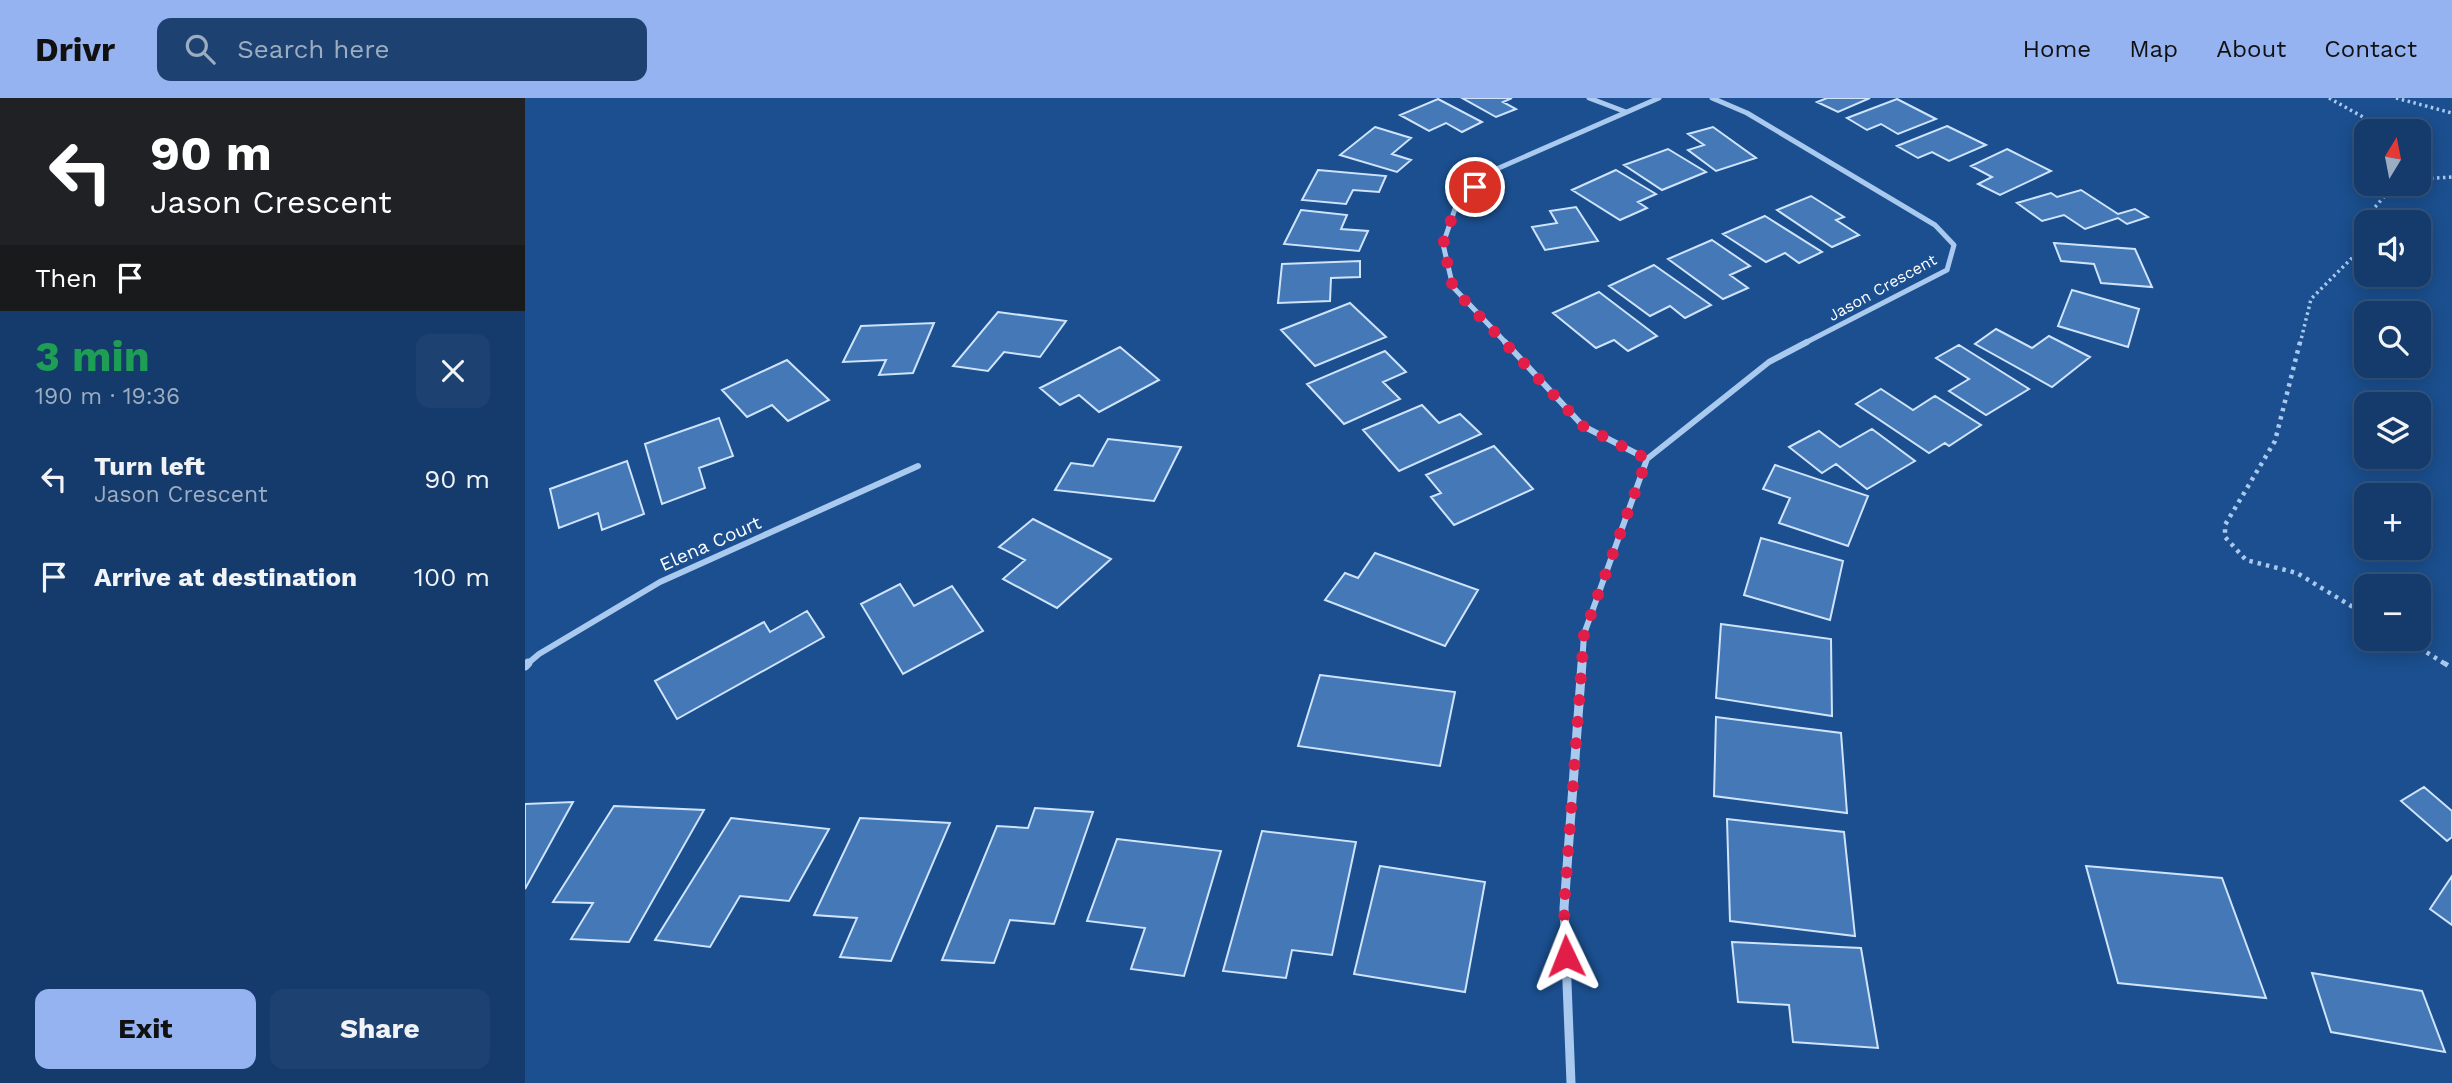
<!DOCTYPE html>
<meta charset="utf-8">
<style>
body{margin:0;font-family:"Work Sans",sans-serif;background:#1d4271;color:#f1f3f6;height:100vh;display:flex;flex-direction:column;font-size:26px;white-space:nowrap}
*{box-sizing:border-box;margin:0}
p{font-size:23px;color:#9dadc1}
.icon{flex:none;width:38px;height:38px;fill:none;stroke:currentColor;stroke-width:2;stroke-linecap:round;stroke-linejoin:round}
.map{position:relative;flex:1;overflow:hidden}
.side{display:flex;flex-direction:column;background:#143b6b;width:525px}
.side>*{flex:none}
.top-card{background:#202124;color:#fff;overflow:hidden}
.needle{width:46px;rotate:10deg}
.fabs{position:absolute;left:1829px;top:21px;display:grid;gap:14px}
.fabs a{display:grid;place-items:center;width:77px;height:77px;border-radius:14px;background:#143b6b;box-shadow:0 4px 18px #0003,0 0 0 2px #33557e;font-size:35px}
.pin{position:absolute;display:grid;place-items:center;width:60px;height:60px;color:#fff;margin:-30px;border:4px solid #fff;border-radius:50%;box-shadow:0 2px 7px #0007}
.me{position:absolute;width:77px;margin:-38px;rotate:358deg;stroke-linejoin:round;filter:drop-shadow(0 0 5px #0008)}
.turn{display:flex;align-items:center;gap:24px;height:147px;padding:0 35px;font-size:32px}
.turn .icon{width:91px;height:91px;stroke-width:2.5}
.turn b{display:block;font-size:49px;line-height:60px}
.then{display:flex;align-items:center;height:66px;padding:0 35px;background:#0003;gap:14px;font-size:26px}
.round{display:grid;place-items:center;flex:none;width:74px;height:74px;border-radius:14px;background:#1d4271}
.summary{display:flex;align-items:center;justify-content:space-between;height:119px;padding:0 35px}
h1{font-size:42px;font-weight:700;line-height:52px;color:#1e9e55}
.action{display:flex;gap:14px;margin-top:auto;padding:14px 35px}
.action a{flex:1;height:80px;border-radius:14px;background:#95b2f1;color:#111;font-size:28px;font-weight:700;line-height:80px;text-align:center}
.action a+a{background:#1d4271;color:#f1f3f6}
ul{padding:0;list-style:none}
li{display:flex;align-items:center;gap:21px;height:98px;padding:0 35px}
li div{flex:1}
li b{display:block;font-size:26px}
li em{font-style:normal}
header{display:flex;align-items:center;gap:42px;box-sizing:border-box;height:98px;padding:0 35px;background:#95b2f1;color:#111}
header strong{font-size:33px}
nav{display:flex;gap:38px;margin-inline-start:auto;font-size:24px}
.search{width:490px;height:63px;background:#1d4271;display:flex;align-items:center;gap:18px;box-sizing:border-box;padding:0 24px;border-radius:14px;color:#9dadc1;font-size:26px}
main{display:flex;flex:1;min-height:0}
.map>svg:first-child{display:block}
</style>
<header>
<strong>Drivr</strong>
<div class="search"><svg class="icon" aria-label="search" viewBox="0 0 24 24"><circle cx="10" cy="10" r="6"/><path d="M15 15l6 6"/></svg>Search here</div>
<nav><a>Home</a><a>Map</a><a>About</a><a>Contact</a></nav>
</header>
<main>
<section class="side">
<div class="top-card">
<div class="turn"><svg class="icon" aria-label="left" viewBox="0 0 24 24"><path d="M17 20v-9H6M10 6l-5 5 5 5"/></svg><div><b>90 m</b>Jason Crescent</div></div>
<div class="then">Then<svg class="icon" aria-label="arrive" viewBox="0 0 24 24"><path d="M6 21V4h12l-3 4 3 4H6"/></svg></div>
</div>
<div class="summary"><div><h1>3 min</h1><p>190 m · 19:36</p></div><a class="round"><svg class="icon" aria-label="close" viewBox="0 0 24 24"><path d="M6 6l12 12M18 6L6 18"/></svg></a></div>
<ul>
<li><svg class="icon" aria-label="left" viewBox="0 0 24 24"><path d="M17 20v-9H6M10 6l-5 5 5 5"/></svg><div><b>Turn left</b><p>Jason Crescent</p></div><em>90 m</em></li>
<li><svg class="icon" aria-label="arrive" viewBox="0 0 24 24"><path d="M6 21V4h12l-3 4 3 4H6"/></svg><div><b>Arrive at destination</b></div><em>100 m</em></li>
</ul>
<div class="action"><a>Exit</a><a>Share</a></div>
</section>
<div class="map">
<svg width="1927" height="985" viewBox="0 0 1927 985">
<rect width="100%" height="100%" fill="#1b4f8f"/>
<!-- building -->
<path fill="#4478b7" stroke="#cfe3fa" stroke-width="2" d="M937,0H987L978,4L991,11L971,19Z
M1302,0H1345L1313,14L1292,4Z
M913,1L957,24L937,34L921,25L904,33L875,17Z
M1372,1L1411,21L1373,36L1356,26L1342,32L1322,20Z
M1422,28L1461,47L1424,63L1407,54L1393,60L1372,48Z
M850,29L886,40L867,56L886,62L872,74L815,57Z
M1188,29L1231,60L1191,73L1163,52L1179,47L1163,36Z
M1143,51L1181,74L1137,92L1099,67Z
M1482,51L1526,73L1475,97L1453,86L1467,79L1446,68Z
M793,72L861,78L854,94L828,92L821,106L777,102Z
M1091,72L1131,96L1113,104L1122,110L1095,122L1047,92Z
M1556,92L1593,116L1610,111L1623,119L1602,126L1593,120L1560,131L1539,117L1517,123L1492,105L1526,95L1532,99Z
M1286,98L1319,119L1311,122L1334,137L1307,149L1252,112Z
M1051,109L1073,143L1020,152L1007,129L1032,125L1025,113Z
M776,112L822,117L816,131L843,133L834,153L759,146Z
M1240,118L1297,154L1274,165L1260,155L1241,164L1198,136Z
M1187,142L1225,168L1205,177L1223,190L1198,201L1143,161Z
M1529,145L1610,151L1627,189L1576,185L1569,166L1536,163Z
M835,163V179L806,180L805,203L753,205L757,166Z
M1129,167L1186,207L1160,220L1145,208L1125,218L1084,188Z
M1547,192L1614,211L1603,249L1533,228Z
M1074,194L1132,238L1103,253L1089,242L1071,250L1028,215Z
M825,205L861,239L790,268L756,232Z
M473,214L541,223L515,259L479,254L463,273L428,268Z
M409,225L388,275L354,277L361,262L318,264L336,228Z
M1471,231L1507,250L1524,238L1565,259L1527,289L1450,246Z
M1434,247L1504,291L1461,317L1424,293L1444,281L1411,260Z
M595,249L634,282L574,314L554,297L535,307L515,290Z
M860,253L881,274L858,284L875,301L819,326L782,286Z
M262,262L304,302L263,323L247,307L222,319L197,292Z
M1356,291L1388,312L1410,298L1456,327L1424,348L1420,345L1404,355L1331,306Z
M897,307L914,325L935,316L956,336L874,373L838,332Z
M194,320L208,358L174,370L180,390L137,406L120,346Z
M1347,331L1390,363L1342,391L1311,366L1297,375L1264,349L1294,333L1315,349Z
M583,341L656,349L629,403L530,392L546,365L568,368Z
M969,348L1008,391L929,427L906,399L916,395L901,377Z
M102,363L119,416L77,432L73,415L34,430L25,391Z
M1250,367L1343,398L1323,448L1254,425L1265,400L1238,391Z
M508,421L586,461L532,510L478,481L500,462L474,449Z
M1236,440L1318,463L1305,522L1219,497Z
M850,455L953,492L920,548L800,502L820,475L833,480Z
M375,486L389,508L427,488L458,533L378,576L336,506Z
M282,513L299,539L152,621L130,583L239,524L245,534Z
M1196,526L1306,541L1307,618L1191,600Z
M795,577L930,594L915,668L773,648Z
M1191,619L1316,635L1322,715L1189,698Z
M1899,689L1927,713V739L1922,743L1876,703Z
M48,704L0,791V706Z
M89,708L179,712L104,844L46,841L68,805L28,804Z
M510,710L568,714L529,826L485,822L469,865L417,862L472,728L503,730Z
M206,720L304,731L264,803L215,798L185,849L130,842Z
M335,720L425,725L366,863L315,859L332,820L289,817Z
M1202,721L1319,734L1330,838L1205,823Z
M737,733L831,744L807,857L767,852L761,880L698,873Z
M592,741L696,753L659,878L606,871L620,830L562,823Z
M855,768L960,784L940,894L829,876Z
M1561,768L1697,780L1741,900L1593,885Z
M1927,778V827L1905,811Z
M1207,844L1336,850L1353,950L1268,944L1264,907L1213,904Z
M1787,875L1897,893L1920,954L1806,934Z"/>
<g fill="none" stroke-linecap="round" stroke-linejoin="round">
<!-- path-far2 -->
<path stroke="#a9c9ee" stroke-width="3.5" stroke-dasharray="2.5 3.5" stroke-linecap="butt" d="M1804,0L1863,33
M1871,0L1927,15
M1894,81L1927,79
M1775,246L1786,201L1830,157L1838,123L1870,86"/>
<!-- path-far1 -->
<path stroke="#a9c9ee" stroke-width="4.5" stroke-dasharray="3.5 5" stroke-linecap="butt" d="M1775,244L1750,343L1700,427V439L1721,462L1772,475L1841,517
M1880,541L1922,567"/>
<!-- path -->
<path stroke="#a9c9ee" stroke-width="5" stroke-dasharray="4.5 6" stroke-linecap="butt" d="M1919,565L1927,570"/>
<!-- street-far2 -->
<path stroke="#a9c9ee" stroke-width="5" d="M1064,0L1101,14
M1187,0L1222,15L1410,127L1429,147L1422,172L1278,246
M982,246L928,189L918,146L932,105L967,73L1134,0"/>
<!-- street-far1 -->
<path stroke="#a9c9ee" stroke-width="6" d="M980,244L1058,328L1122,361
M1,567L14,556L135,484L393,368
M1057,567L1059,536L1122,361L1244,264L1282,244"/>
<!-- street -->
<path stroke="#a9c9ee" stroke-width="9" d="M0,568L3,565
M1046,985L1039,810L1057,565"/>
</g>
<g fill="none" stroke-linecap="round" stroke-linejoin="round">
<!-- route -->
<path stroke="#e11d48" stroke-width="12" stroke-dasharray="0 21.6" d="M950,89L932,105L918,146L928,190L1058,328L1122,361L1059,536L1039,810L1041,858"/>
</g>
<g text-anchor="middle" stroke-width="6" stroke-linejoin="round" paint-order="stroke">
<!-- far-street labels -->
<g font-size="16" fill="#fff" stroke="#1b4f8f">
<text transform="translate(1357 189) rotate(-29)" y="6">Jason Crescent</text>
</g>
<!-- street labels -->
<g font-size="19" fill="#fff" stroke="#1b4f8f">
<text transform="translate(185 445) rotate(-24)" y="7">Elena Court</text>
</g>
</g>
</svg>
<div class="fabs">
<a><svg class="needle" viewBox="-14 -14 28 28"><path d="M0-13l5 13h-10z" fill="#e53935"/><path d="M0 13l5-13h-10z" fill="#9dadc1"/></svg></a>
<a><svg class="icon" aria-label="sound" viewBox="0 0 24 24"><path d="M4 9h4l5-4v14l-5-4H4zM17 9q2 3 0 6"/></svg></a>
<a><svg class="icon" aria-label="search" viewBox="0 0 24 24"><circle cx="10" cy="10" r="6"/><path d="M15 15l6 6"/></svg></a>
<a><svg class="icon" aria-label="layers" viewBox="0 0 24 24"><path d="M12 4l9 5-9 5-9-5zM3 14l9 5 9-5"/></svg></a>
<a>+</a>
<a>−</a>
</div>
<div class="pin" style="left:950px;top:89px;background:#d93025"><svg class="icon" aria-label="arrive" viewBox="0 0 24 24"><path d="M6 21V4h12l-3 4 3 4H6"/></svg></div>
<svg class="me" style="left:1041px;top:858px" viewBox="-20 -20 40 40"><path d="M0-17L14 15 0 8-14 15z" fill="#e11d48" stroke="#fff" stroke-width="4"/></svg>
</div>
</main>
